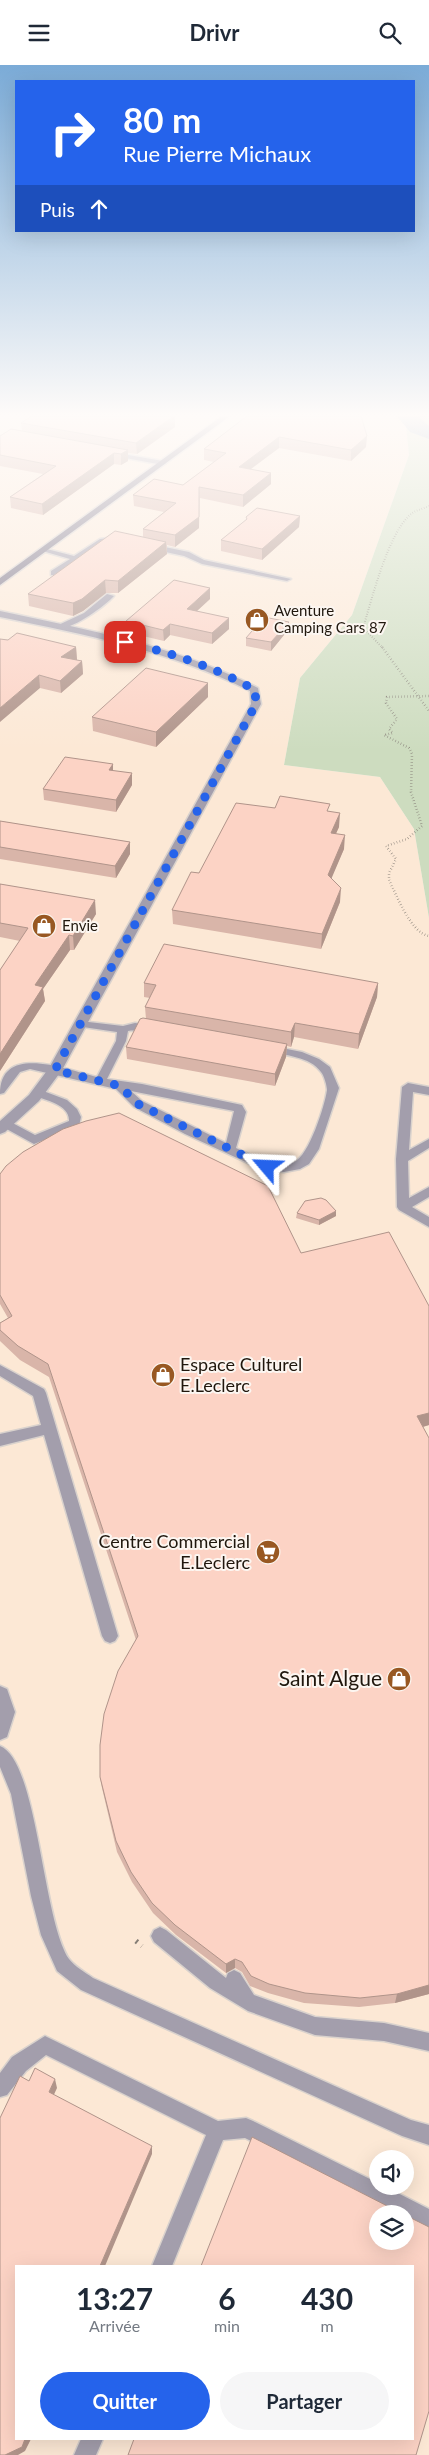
<!DOCTYPE html>
<html lang="fr">
<meta charset="utf-8">
<style>
body{margin:0;font-family:Lato,sans-serif;background:#f6f6f7;color:#1f2937;height:100vh;display:flex;flex-direction:column;font-size:19px;white-space:nowrap}
*{box-sizing:border-box;margin:0}
p{font-size:16px;color:#747a83}
.icon{flex:none;width:28px;height:28px;fill:none;stroke:currentColor;stroke-width:2;stroke-linecap:round;stroke-linejoin:round}
.map{position:relative;flex:1;overflow:hidden}
.side{position:absolute;left:15px;top:2200px;width:399px;height:175px;display:flex;flex-direction:column;background:#fff;border-radius:0px;box-shadow:0 5px 20px #0002}
.side>*{flex:none}
.banner{position:absolute;left:15px;top:15px;width:400px;height:152px;border-radius:0px;box-shadow:0 5px 20px #0002;background:#2563eb;color:#fff;overflow:hidden}
.tools{position:absolute;left:369px;top:2085px;display:grid;gap:10px}
.tools a{display:grid;place-items:center;width:45px;height:45px;border-radius:50%;background:#fff;box-shadow:0 5px 20px #0002;font-size:25px}
.pin{position:absolute;display:grid;place-items:center;width:42px;height:42px;color:#fff;margin:-21px;border-radius:10px;box-shadow:0 2px 8px #0006}
.me{position:absolute;width:55px;margin:-28px;rotate:296deg;stroke-linejoin:round;filter:drop-shadow(0 0 4px #0008)}
.turn{display:flex;align-items:center;gap:18px;height:105px;padding:0 25px;font-size:22px}
.turn .icon{width:65px;height:65px;stroke-width:2.5}
.turn b{display:block;font-size:35px;line-height:42px}
.then{display:flex;align-items:center;height:48px;padding:0 25px;background:#0003;gap:10px;font-size:19px}
.eta{display:flex;justify-content:space-evenly;align-items:center;height:85px;text-align:center}
.eta b{font-size:30px;font-weight:700;line-height:35px}
.action{display:flex;gap:10px;margin-top:auto;padding:10px 25px}
.action a{flex:1;height:58px;border-radius:30px;background:#2563eb;color:#fff;font-size:20px;font-weight:700;line-height:58px;text-align:center}
.action a+a{background:#f6f6f7;color:#1f2937}
header{display:flex;justify-content:space-between;align-items:center;height:65px;padding:0 25px;background:#fff;font-size:22px;font-weight:700}
.map>svg:first-child{display:block}
</style>
<header><svg class="icon" aria-label="menu" viewBox="0 0 24 24"><path d="M4 6h16M4 12h16M4 18h16"/></svg>Drivr<svg class="icon" aria-label="search" viewBox="0 0 24 24"><circle cx="10" cy="10" r="6"/><path d="M15 15l6 6"/></svg></header>
<div class="map">
<svg width="429" height="2390" viewBox="0 0 429 2390">
<rect width="100%" height="100%" fill="#fcf6f1"/>
<!-- built -->
<path fill="#fce8d5" fill-rule="evenodd" d="M0,351H405L409,390L352,550L300,613L284,700L380,712L414,764L429,853V2390H0ZM378,2094H405V2121H378ZM378,2149H405V2176H378ZM16,2201H412V2374H16Z"/>
<!-- green -->
<path fill="#cddcbf" d="M405,351H429V853L414,764L380,712L284,700L300,613L352,550L409,390Z"/>
<g fill="none" stroke-linecap="round" stroke-linejoin="round">
<!-- river -->
<path fill="#789dbd" fill-rule="evenodd" d="M397,351H418L429,361V374L410,367Z"/>
<!-- lane casing -->
<g stroke="#d9d2cd" stroke-width="3">
<path id="lane" d="M111,387L163,396L166,398L163,400L109,390Z
M118,472L122,474L120,475L104,477L54,510H51V506L70,494L39,485L43,483L74,491L100,474Z
M150,479L189,487L204,495L291,514L287,516L202,499L184,491L147,483L146,481Z
M107,529L114,531C105,541 66,570 54,562L84,548Z
M80,956L123,961L135,958L158,961L159,963C152,969 138,964 128,966L126,976L107,1014L142,1019L242,1040L246,1047L236,1083C254,1091 275,1105 294,1097C309,1091 325,1040 327,1025C327,1021 324,1010 321,1007C310,991 285,991 268,986L267,984L272,981L302,987L319,994L330,1002L339,1023L319,1084L309,1099L300,1104L284,1107L263,1105L185,1069L134,1042L116,1024L30,1004L20,1007L4,1028L0,1029C0,977 68,1005 97,1012L116,976L117,967L76,961L75,959L76,957ZM131,1026L234,1046L226,1078L142,1036Z
M408,1018L429,1022V1030L413,1027L409,1085L429,1074V1083L408,1096L409,1133L429,1122V1132L412,1142L429,1152V1162L399,1145L397,1142L396,1094L402,1022Z
M38,1024L67,1035L77,1044L81,1052L79,1061L34,1079L3,1062L1,1059L3,1056L7,1055L35,1070L69,1056C70,1040 46,1035 34,1031L32,1028Z
M0,1300L44,1324L46,1328L118,1571L115,1576L110,1578L105,1576L102,1571L44,1370L0,1381V1369L41,1360L33,1331L0,1311Z
M0,1681C38,1696 42,1853 69,1894C75,1902 85,1907 93,1913L411,2055L429,2060V2080L402,2071L81,1925L57,1906L41,1870L31,1831L11,1729L0,1702Z
M160,1862L166,1865L226,1913L228,1908L234,1905L240,1908L254,1930L315,1952L384,1958L429,1968V1986L384,1976L315,1970L248,1946L210,1923L154,1877L151,1871L154,1865Z
M45,1971L218,2056L246,2053L253,2056L378,2118V2121H384L429,2144V2164L405,2152V2149H397L245,2073L223,2075L172,2201H152L206,2070L46,1990L26,2006L7,2030L0,2032V2008L12,1992Z
M81,2374H103L96,2390H74Z"/>
</g>
<!-- street casing -->
<g stroke="#d9d2cd" stroke-width="3">
<path id="street" d="M0,546C89,565 177,581 258,623L261,639L62,1005L39,1036L5,1067L0,1069V1056L29,1030L49,1003L251,639L250,626C171,586 86,570 0,552Z
M0,1621L7,1624L15,1647L7,1672L0,1675Z"/>
</g>
<!-- secondary casing -->
<g stroke="#d9d2cd" stroke-width="3">
<path id="secondary" d="M222,351H230L0,520V513Z"/>
</g>
<!-- path-far2 -->
<path stroke="#857e76" stroke-width="2" stroke-dasharray="0.5 2" stroke-linecap="butt" d="M396,351L400,356L429,373
M383,583L363,563C372,534 388,468 411,449C416,445 423,444 429,441"/>
<!-- path-far1 -->
<path stroke="#857e76" stroke-width="2.5" stroke-dasharray="0.5 2.5" stroke-linecap="butt" d="M382,582L429,646
M429,631L387,632L386,638L397,654L389,664L393,668L384,670L409,683L412,689L411,727L422,761L407,774L386,781L396,794L389,808V815C397,831 411,868 429,871"/>
<!-- path -->
<path stroke="#857e76" stroke-width="5" stroke-dasharray="2 5.5" stroke-linecap="butt" d="M136,1876L142,1881"/>
<!-- lane -->
<use href="#lane" fill="#a39eac" fill-rule="evenodd"/>
<!-- street -->
<use href="#street" fill="#a39eac" fill-rule="evenodd"/>
<!-- secondary -->
<use href="#secondary" fill="#7b7487" fill-rule="evenodd"/>
</g>
<!-- wall -->
<path fill="#d9b5a9" d="M31,351H175V362L137,389L128,388V396L121,400L114,399L43,450L11,443L10,432L43,409L0,401V371L22,366L21,358Z
M247,351L366,382L351,396L279,383L250,404L271,408V419L243,442L200,433L199,463L175,482L167,480V489L118,528H106L83,546L73,551L29,541L28,529L143,472V464L164,447L134,441L133,430L183,420L214,397L204,395V384Z
M300,451L299,462L262,495L221,486V475L246,455V452Z
M210,534L197,546L229,564L212,579L170,570L164,576L126,567V556Z
M289,557L288,565L271,586L246,581V573Z
M8,575L76,582L77,595L82,596L83,609L61,628L40,623Z
M208,632L156,682L93,666L92,652Z
M113,699V706L132,720L116,747L44,735L43,724Z
M275,743L329,747L339,762L336,768L344,784L331,813L340,837L321,884L173,859L172,845L199,808Z
M0,756L130,777V789L116,813L0,794Z
M0,819L96,849L74,885H70L43,924L45,936L0,1006V905L20,876L0,872Z
M144,918H378L377,932L358,984L294,972L291,982L287,981L286,992L275,1021L127,994L126,982L146,954L145,942L150,933L144,932Z
M0,1109L301,1188L429,1241V1360L423,1362L429,1374V1929L395,1938L359,1942L304,1938L268,1928L250,1921L242,1907L235,1903L226,1908L176,1870L153,1848L132,1817L117,1787L102,1723L100,1712L136,1575L49,1312L20,1295L0,1276V1258L8,1253L0,1239Z
M297,1148L336,1151L319,1160L296,1153Z"/>
<!-- shaded-wall -->
<path fill="#b0948a" d="M174,351H175V362L137,389L136,378Z
M367,371L366,382L351,396V385Z
M279,372V383L239,413V402Z
M128,385V396L121,400V389Z
M114,388V399L43,450L42,439Z
M271,408V419L243,442V430Z
M199,422V463L175,482V470Z
M300,451L299,462L262,495V484Z
M166,477L167,489L118,528V516Z
M105,515L106,528L83,546L73,551V538Z
M210,523V534L187,555V544Z
M229,553V564L212,579V568Z
M289,557L288,565L271,586V577Z
M170,559V570L164,576L163,565Z
M76,582L77,595L62,604L61,592Z
M82,596L83,609L61,628L60,616Z
M39,610L40,623L0,657V643Z
M208,618V632L156,682V667Z
M113,699V710L109,705Z
M132,708V720L116,747V735Z
M340,748L339,762L330,782L331,768Z
M345,770L344,784L327,824L328,810Z
M130,777V789L116,813L115,801Z
M341,823L340,837L321,884L322,869Z
M95,835L96,849L74,885L73,871Z
M69,870L70,885L43,924L45,936L0,1006V989L35,920Z
M378,918L377,932L358,984L359,969Z
M295,958L294,972L291,982V967Z
M287,979L286,992L275,1021V1009Z
M336,1146V1151L319,1160V1155Z
M429,1348V1360L415,1364L417,1351Z
M235,1894V1903L226,1908V1899Z
M429,1920V1929L395,1938L397,1929Z
M55,2014L57,2023L51,2036L49,2027Z
M152,2081V2089L105,2201H100Z
M25,2374H31L25,2386L18,2390H5Z"/>
<!-- building -->
<path fill="#fcd3c5" stroke="#b0948a" d="M32,351H174L136,378L21,358Z
M247,351H361L367,371L351,385L279,372L239,402L271,408L243,430L199,422V452L175,470L143,464L176,438L133,430L154,414L183,420L226,388L204,384Z
M11,364L128,385L121,389L114,388L42,439L10,432L56,401L0,390V371Z
M257,443L300,451L262,484L221,475L247,454L246,452Z
M115,466L166,477L118,516L105,515L82,534L73,538L28,529Z
M174,515L210,523L187,544L229,553L212,568L170,559L163,565L126,556Z
M264,552L289,557L271,577L246,573Z
M17,568L76,582L61,592L82,596L60,616L39,610L0,643V574L8,575Z
M146,603L208,618L156,667L92,652Z
M65,692L113,699L109,705L132,708L116,735L43,724Z
M280,731L330,739L327,746L340,748L331,768L345,770L328,810L341,823L322,869L172,845L191,807L199,808L236,738L275,743Z
M0,756L130,777L115,801L0,782Z
M0,819L95,835L73,871L69,870L35,920L43,922L0,989V905L28,863L0,858Z
M164,879L378,918L359,969L295,958L291,967L145,942L156,920L144,918Z
M143,953L287,979L275,1009L126,982L140,954Z
M119,1048L268,1121L301,1188L389,1167L429,1241V1348L417,1351L429,1373V1920L397,1929L360,1933L305,1928L269,1919L251,1911L242,1897L235,1894L226,1899L175,1860L152,1838L131,1807L116,1776L100,1712V1680L104,1649L118,1606L138,1571L48,1299L18,1281L0,1265V1258L12,1251L0,1230V1109L6,1101L23,1087L63,1064L86,1056Z
M321,1133L326,1135L336,1146L319,1155L297,1148L305,1136Z
M35,2003L55,2014L49,2027L152,2081L100,2201H16V2374H25L22,2382L5,2390H0V2053L20,2011L29,2016Z
M252,2072L403,2149H378V2176H405V2150L429,2162V2346L416,2390H128L134,2374H412V2201H201Z"/>
<!-- sky -->
<linearGradient id="sky" x2="0" y2="1"><stop stop-color="#7babd7"/><stop offset="0.51" stop-color="#fefbf9"/><stop offset="1" stop-color="#fefbf9" stop-opacity="0"/></linearGradient>
<rect width="429" height="686" fill="url(#sky)"/>
<g fill="none" stroke-linecap="round" stroke-linejoin="round">
<!-- route -->
<path stroke="#2563eb" stroke-width="9" stroke-dasharray="0 16.2" d="M125,577C169,587 215,602 255,625L256,639L55,1005L120,1021L138,1039L267,1102"/>
</g>
<!-- icons -->
<defs>
<g id="shop-disc" transform="scale(1.25)"><circle r="9.5" fill="#985822" stroke="#fcf6f1"/><path d="M-5-2.5h2.3a2.7 3.5 0 0 1 5.4 0H5L5.5 6h-11ZM-1.5-2.5h3a1.5 2.3 0 0 0-3 0Z" fill="#fff"/></g>
<g id="supermarket-disc" transform="scale(1.25)"><circle r="9.5" fill="#985822" stroke="#fcf6f1"/><path d="M-6-5.5h2.5l.6 2H6L4.5 2H-2.5L-4.4-4H-6ZM-1.5 3.2a1.3 1.3 0 1 0 .1 0ZM3 3.2a1.3 1.3 0 1 0 .1 0Z" fill="#fff"/></g>
</defs>
<g fill-rule="evenodd">
<use href="#shop-disc" x="257" y="555"/>
<use href="#shop-disc" x="44" y="861"/>
<use href="#shop-disc" x="163" y="1310"/>
<use href="#supermarket-disc" x="268" y="1487"/>
<use href="#shop-disc" x="399" y="1614"/>
</g>
<g text-anchor="middle" stroke-width="4" stroke-linejoin="round" paint-order="stroke">
<!-- far-poi labels -->
<g font-size="15" fill="#20170d" stroke="#fcf6f1" text-anchor="start">
<text x="274" y="551">Aventure<tspan x="274" dy="17">Camping Cars 87</tspan></text>
<text x="62" y="866">Envie</text>
</g>
<!-- poi labels -->
<g font-size="18" fill="#20170d" stroke="#fcf6f1" text-anchor="start">
<text x="180" y="1306">Espace Culturel<tspan x="180" dy="21">E.Leclerc</tspan></text>
<text x="250" y="1483" text-anchor="end">Centre Commercial<tspan x="250" dy="21">E.Leclerc</tspan></text>
</g>
<!-- near-poi labels -->
<g font-size="21" fill="#20170d" stroke="#fcf6f1" text-anchor="end">
<text x="382" y="1621">Saint Algue</text>
</g>
</g>
</svg>
<div class="tools">
<a><svg class="icon" aria-label="sound" viewBox="0 0 24 24"><path d="M4 9h4l5-4v14l-5-4H4zM17 9q2 3 0 6"/></svg></a>
<a><svg class="icon" aria-label="layers" viewBox="0 0 24 24"><path d="M12 4l9 5-9 5-9-5zM3 14l9 5 9-5"/></svg></a>
</div>
<div class="pin" style="left:125px;top:577px;background:#d93025"><svg class="icon" aria-label="arrive" viewBox="0 0 24 24"><path d="M6 21V4h12l-3 4 3 4H6"/></svg></div>
<svg class="me" style="left:267px;top:1102px" viewBox="-20 -20 40 40"><path d="M0-17L14 15 0 8-14 15z" fill="#2563eb" stroke="#fff" stroke-width="4"/></svg>
<div class="banner">
<div class="turn"><svg class="icon" aria-label="right" viewBox="0 0 24 24"><path d="M7 20v-9h11M14 6l5 5-5 5"/></svg><div><b>80 m</b>Rue Pierre Michaux</div></div>
<div class="then">Puis<svg class="icon" aria-label="ahead" viewBox="0 0 24 24"><path d="M12 20V5M6 11l6-6 6 6"/></svg></div>
</div>
<section class="side">
<div class="eta">
<div><b>13:27</b><p>Arrivée</p></div>
<div><b>6</b><p>min</p></div>
<div><b>430</b><p>m</p></div>
</div>
<div class="action"><a>Quitter</a><a>Partager</a></div>
</section>
</div>
